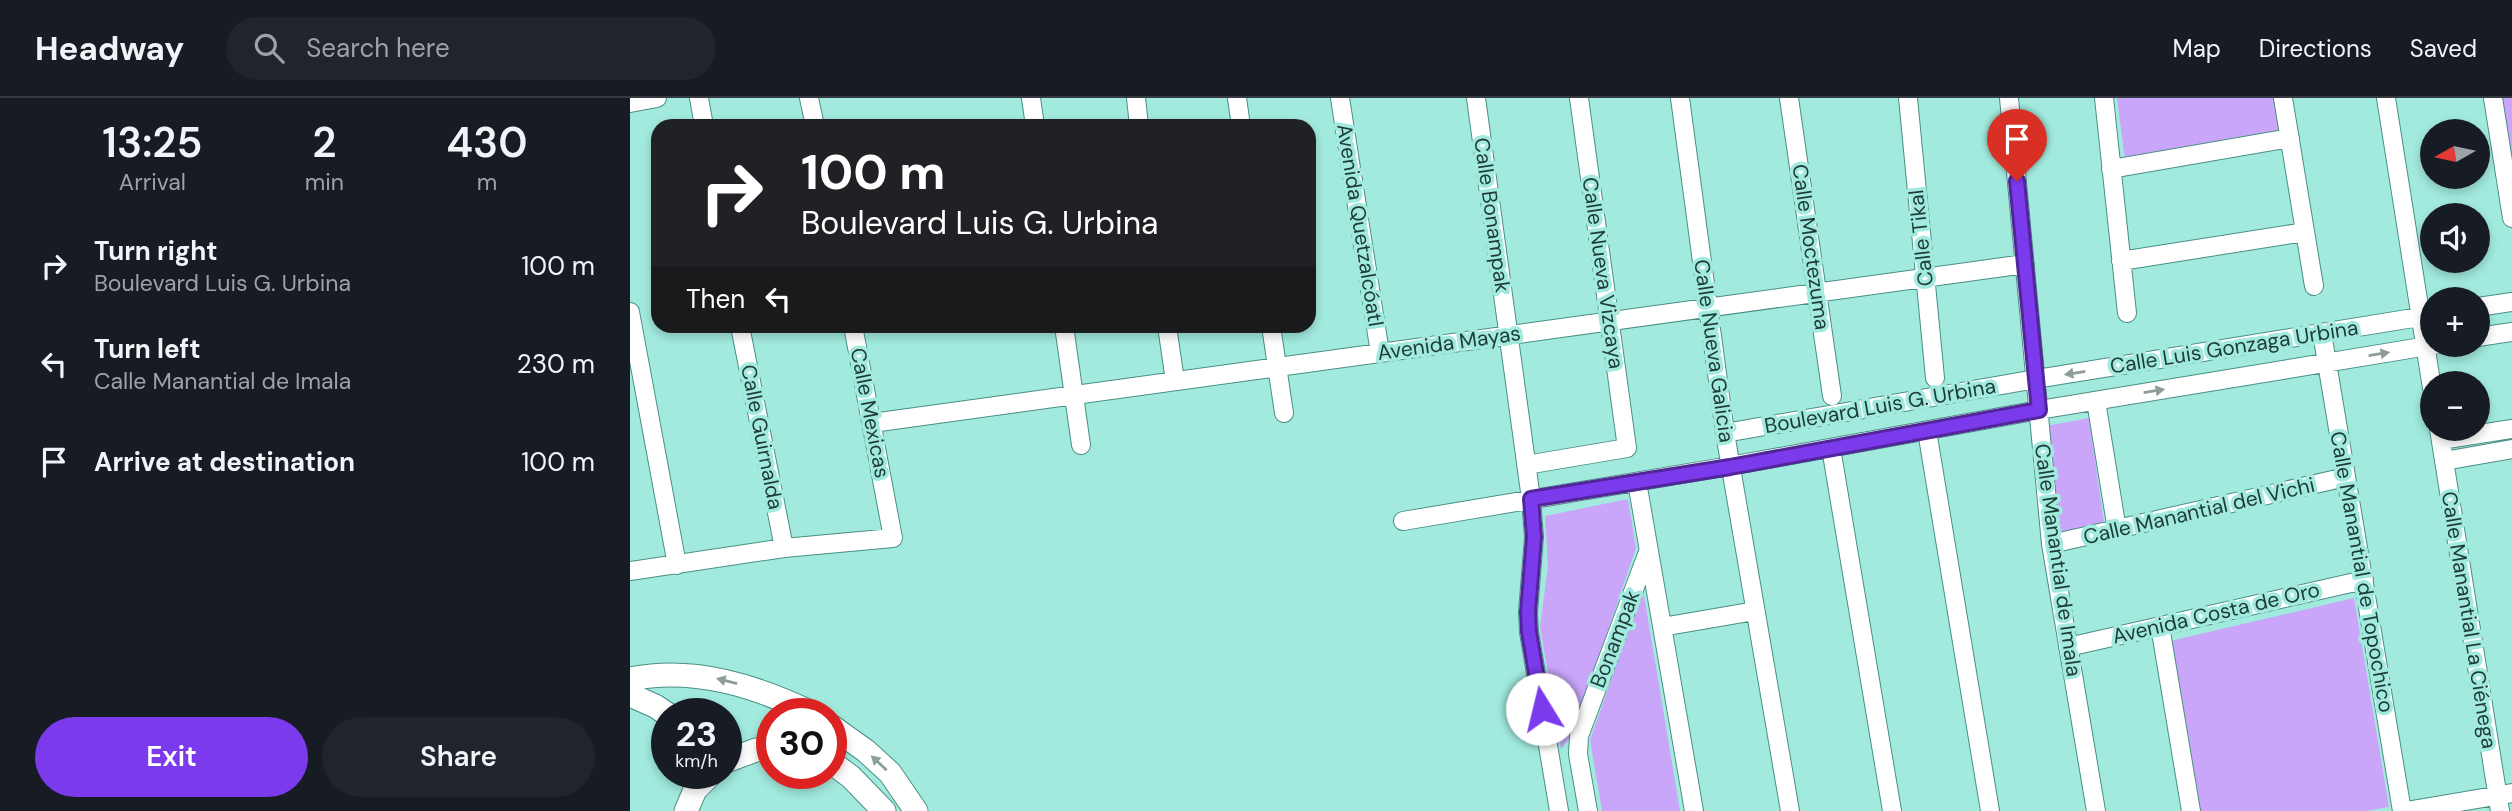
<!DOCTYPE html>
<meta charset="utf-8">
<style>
body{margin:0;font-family:"DM Sans",sans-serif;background:#20242c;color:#f1f3f6;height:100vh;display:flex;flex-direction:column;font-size:26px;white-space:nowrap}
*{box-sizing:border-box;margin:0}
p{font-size:23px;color:#9ea1a6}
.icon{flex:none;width:38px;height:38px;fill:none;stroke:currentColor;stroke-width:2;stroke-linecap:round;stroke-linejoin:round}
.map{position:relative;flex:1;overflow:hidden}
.sheet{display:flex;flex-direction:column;background:#171b24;width:630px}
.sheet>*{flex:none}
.guide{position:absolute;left:21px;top:21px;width:665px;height:214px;border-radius:21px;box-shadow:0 4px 10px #0003;background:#202124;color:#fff;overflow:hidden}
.needle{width:46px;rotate:261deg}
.controls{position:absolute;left:1790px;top:21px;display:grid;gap:14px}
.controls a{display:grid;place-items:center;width:70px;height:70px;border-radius:50%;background:#171b24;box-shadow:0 4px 10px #0003;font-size:35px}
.speed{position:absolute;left:21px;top:600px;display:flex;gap:14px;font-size:35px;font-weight:700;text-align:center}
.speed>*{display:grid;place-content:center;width:91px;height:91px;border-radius:50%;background:#171b24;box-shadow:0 4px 10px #0003;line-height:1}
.speed small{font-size:18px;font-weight:400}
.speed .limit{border:10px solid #d22;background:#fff;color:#111}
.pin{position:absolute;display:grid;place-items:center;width:60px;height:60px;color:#fff;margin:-72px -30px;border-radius:50% 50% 50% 0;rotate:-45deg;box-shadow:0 0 7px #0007}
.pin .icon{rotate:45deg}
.me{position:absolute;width:77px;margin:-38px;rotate:351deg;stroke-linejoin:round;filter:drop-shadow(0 0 5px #0008)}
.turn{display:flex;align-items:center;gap:24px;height:147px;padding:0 35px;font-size:32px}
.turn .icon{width:91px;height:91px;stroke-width:2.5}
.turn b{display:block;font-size:49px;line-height:60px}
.then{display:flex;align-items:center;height:66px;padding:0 35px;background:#0003;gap:14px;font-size:26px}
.eta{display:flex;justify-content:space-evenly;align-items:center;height:119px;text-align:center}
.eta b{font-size:42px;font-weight:600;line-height:49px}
.button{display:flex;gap:14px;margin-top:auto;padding:14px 35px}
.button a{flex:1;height:80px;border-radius:42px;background:#7c3aed;color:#fff;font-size:28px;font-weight:600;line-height:80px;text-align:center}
.button a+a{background:#20242c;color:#f1f3f6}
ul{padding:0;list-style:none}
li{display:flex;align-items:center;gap:21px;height:98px;padding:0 35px}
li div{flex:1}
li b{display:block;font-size:26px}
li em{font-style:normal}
header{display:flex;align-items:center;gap:42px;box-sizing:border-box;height:98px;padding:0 35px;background:#171b24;border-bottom:2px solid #363941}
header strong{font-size:33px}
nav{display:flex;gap:38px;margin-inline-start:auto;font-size:24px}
.search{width:490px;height:63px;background:#20242c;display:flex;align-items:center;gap:18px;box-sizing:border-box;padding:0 24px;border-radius:38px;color:#9ea1a6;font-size:26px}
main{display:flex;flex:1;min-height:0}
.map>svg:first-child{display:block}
</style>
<header>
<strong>Headway</strong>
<div class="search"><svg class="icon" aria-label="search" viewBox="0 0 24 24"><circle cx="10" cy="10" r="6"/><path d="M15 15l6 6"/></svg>Search here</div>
<nav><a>Map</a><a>Directions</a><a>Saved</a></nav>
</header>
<main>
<section class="sheet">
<div class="eta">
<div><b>13:25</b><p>Arrival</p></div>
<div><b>2</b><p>min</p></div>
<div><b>430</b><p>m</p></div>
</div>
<ul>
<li><svg class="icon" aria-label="right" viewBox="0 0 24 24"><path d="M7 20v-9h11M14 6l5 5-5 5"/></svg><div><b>Turn right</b><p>Boulevard Luis G. Urbina</p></div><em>100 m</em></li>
<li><svg class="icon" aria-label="left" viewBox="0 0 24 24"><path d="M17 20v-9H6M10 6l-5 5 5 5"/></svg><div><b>Turn left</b><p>Calle Manantial de Imala</p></div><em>230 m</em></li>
<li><svg class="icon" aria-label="arrive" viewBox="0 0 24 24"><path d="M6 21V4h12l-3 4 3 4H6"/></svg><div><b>Arrive at destination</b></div><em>100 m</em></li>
</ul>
<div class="button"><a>Exit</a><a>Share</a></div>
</section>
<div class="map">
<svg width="1882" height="713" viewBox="0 0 1882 713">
<rect width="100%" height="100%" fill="#a2eade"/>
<!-- green -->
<path fill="#caa6fa" d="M1487,0H1645L1651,41L1495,62Z
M1872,0H1882V64Z
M1459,320L1475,432L1429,443L1416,328Z
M998,401L1006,450L943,635L931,651L910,529L918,468L915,418Z
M1013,491L1050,713H972L960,642Z
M1724,500L1759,709L1736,713H1570L1540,543Z"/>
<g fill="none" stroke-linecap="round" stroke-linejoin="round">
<!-- minor casing -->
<g stroke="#498f85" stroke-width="20">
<path id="minor" d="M69,0L74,28
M179,0L185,28
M401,0L405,28
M506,0L509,28
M607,0L611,28
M710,0L750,255
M846,0L901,401L904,439L898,514L899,534L929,713
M1050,0L1095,335L1160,713
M1159,0L1202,298
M1278,0L1305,280
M1379,0L1421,446L1466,713
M1474,0L1497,215
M1653,0L1684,188
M1756,0L1802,290
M1863,0L1882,120
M0,5L27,0
M1481,71L1660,40
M1491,163L1675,134
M1848,209L1882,204
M0,214L47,467
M110,228L154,450
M434,228L451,347
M537,228L545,283
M641,228L654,315
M1692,235L1772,713
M1848,239L1882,234
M1466,303L1487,432
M242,325L1395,166
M1809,331L1870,713
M1297,333L1360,713
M1095,335L1406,281L1802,217
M1811,342L1882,331
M1201,350L1262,713
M1814,363L1882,351
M896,367L997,350L949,0
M1007,384L1064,713
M773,423L1100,368L1409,312L1804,247
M1421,446L1716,379
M0,473L154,450L263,440L223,228
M1530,528L1561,713
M1032,529L1125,513
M1438,549L1734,482
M958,713L948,656L949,638L1018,454
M1776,713L1882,695"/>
</g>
<!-- tertiary casing -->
<g stroke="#498f85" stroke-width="25">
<path id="tertiary" d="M0,581C64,568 126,588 184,616
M0,597L25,608L37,616
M201,628L236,653L260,675L286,713
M96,663L126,652L142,651
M201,664L221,679L254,713
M56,713L65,692L81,676"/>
</g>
<!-- minor -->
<use href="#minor" stroke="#fff" stroke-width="18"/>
<!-- tertiary -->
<use href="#tertiary" stroke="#fff" stroke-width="23"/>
</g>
<!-- one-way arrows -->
<defs><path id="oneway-solid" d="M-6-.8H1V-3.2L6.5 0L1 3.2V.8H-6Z" transform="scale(1.75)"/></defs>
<g fill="#8e9d9b">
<use href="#oneway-solid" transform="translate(1749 256) rotate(-9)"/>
<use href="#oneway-solid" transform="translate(1445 275) rotate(171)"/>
<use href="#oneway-solid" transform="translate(1524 293) rotate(-9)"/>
<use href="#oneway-solid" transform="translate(97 583) rotate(-166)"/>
<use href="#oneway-solid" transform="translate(249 665) rotate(-137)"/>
</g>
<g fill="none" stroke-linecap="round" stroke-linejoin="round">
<!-- route casing -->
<g stroke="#51269a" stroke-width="18">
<path id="route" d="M912,611L899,534L898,514L904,439L901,401L1100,369L1409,312L1387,83"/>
</g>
<!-- route -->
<use href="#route" stroke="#7c3aed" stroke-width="12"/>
</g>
<g text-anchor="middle" stroke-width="7" stroke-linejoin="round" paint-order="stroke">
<!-- street labels -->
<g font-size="21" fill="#1e3b37" stroke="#a2eade">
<text transform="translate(862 117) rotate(82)" y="7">Calle Bonampak</text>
<text transform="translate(730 127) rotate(81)" y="7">Avenida Quetzalcóatl</text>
<text transform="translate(1291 140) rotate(-96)" y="7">Calle Tikal</text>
<text transform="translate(1181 149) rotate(82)" y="7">Calle Moctezuma</text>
<text transform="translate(973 175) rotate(82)" y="7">Calle Nueva Vizcaya</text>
<text transform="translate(819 245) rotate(-8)" y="7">Avenida Mayas</text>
<text transform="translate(1604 249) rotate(-9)" y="7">Calle Luis Gonzaga Urbina</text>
<text transform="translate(1084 253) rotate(82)" y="7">Calle Nueva Galicia</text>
<text transform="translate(1250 308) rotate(-10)" y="7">Boulevard Luis G. Urbina</text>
<text transform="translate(240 315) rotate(79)" y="7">Calle Mexicas</text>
<text transform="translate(132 339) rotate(79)" y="7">Calle Guirnalda</text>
<text transform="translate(1569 413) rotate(-13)" y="7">Calle Manantial del Vichi</text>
<text transform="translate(1428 462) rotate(82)" y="7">Calle Manantial de Imala</text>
<text transform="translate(1732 474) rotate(80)" y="7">Calle Manantial de Topochico</text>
<text transform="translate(1586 515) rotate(-13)" y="7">Avenida Costa de Oro</text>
<text transform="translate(1839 522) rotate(81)" y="7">Calle Manantial La Ciénega</text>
<text transform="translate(985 541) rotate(-69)" y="7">Bonampak</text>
</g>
</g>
</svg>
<div class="controls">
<a><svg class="needle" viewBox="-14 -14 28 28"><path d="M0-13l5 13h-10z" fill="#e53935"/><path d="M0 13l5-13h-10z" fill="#9ea1a6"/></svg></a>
<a><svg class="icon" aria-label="sound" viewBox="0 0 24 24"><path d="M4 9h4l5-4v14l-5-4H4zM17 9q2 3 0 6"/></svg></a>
<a>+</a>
<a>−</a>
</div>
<div class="speed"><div>23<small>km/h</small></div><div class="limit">30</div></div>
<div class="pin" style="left:1387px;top:83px;background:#d93025"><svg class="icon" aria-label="arrive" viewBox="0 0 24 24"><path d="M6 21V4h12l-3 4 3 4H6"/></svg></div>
<svg class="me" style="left:912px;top:611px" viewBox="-20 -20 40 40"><circle r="19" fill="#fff"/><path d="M0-13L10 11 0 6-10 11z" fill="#7c3aed"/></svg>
<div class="guide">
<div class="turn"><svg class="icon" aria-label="right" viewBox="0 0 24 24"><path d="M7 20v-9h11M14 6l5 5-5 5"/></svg><div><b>100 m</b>Boulevard Luis G. Urbina</div></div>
<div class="then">Then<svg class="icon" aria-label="left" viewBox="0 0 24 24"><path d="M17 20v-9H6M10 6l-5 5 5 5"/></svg></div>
</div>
</div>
</main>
